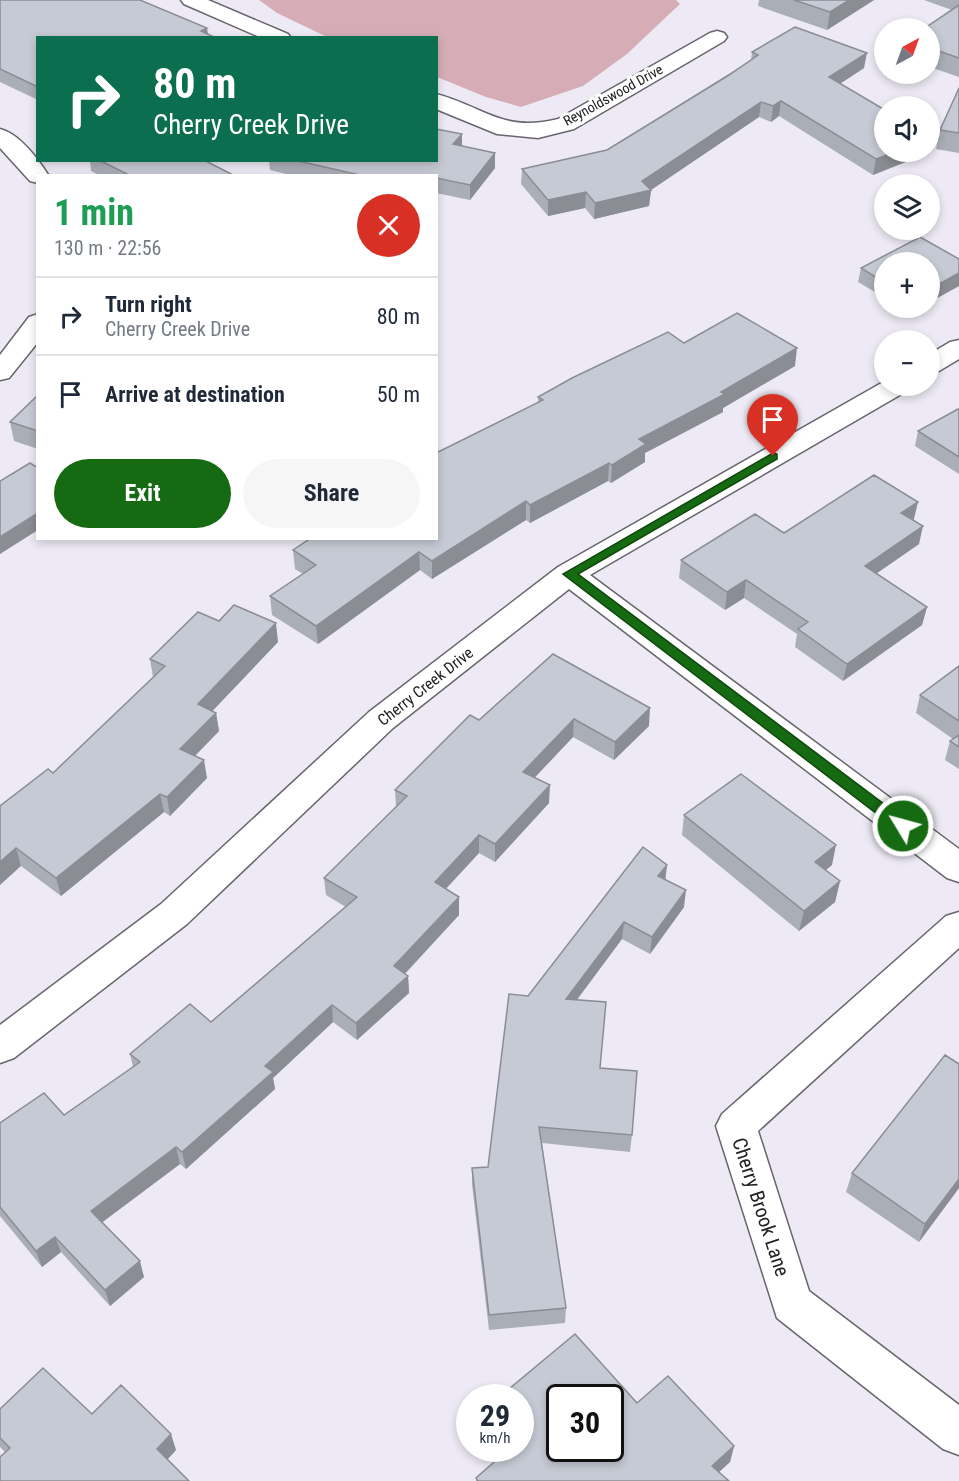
<!DOCTYPE html>
<meta charset="utf-8">
<style>
body{margin:0;font-family:"Roboto Condensed",sans-serif;background:#f6f6f7;color:#1f2937;height:100vh;display:flex;flex-direction:column;font-size:22px;white-space:nowrap}
*{box-sizing:border-box;margin:0}
p{font-size:20px;color:#747a83}
.icon{flex:none;width:33px;height:33px;fill:none;stroke:currentColor;stroke-width:2;stroke-linecap:round;stroke-linejoin:round}
.map{position:relative;flex:1;overflow:hidden}
.sheet{position:absolute;left:36px;top:174px;width:402px;height:366px;display:flex;flex-direction:column;background:#fff;border-radius:0px;box-shadow:0 3px 9px #0003}
.sheet>*{flex:none}
.guide{position:absolute;left:36px;top:36px;width:402px;height:126px;border-radius:0px;box-shadow:0 3px 9px #0003;background:#0b6e4f;color:#fff;overflow:hidden}
.needle{width:39px;rotate:41deg}
.tools{position:absolute;left:874px;top:18px;display:grid;gap:12px}
.tools a{display:grid;place-items:center;width:66px;height:66px;border-radius:50%;background:#fff;box-shadow:0 3px 9px #0003;font-size:30px}
.speed{position:absolute;left:456px;top:1384px;display:flex;gap:12px;font-size:30px;font-weight:700;text-align:center}
.speed>*{display:grid;place-content:center;width:78px;height:78px;border-radius:50%;background:#fff;box-shadow:0 3px 9px #0003;line-height:1}
.speed small{font-size:15px;font-weight:400}
.speed .limit{border:3px solid #111;border-radius:9px;background:#fff;color:#111}
.pin{position:absolute;display:grid;place-items:center;width:51px;height:51px;color:#fff;margin:-62px -26px;border-radius:50% 50% 50% 0;rotate:-45deg;box-shadow:0 0 6px #0007}
.pin .icon{rotate:45deg}
.me{position:absolute;width:66px;margin:-33px;rotate:307deg;stroke-linejoin:round;filter:drop-shadow(0 0 4px #0008)}
.turn{display:flex;align-items:center;gap:21px;height:126px;padding:0 18px;font-size:27px}
.turn .icon{width:78px;height:78px;stroke-width:2.5}
.turn b{display:block;font-size:42px;line-height:51px}
.round{display:grid;place-items:center;flex:none;width:63px;height:63px;border-radius:32px;background:#f6f6f7}
.head{display:flex;align-items:center;justify-content:space-between;height:102px;padding:0 18px}
h1{font-size:36px;font-weight:700;line-height:45px;color:#1e9e55}
.action{display:flex;gap:12px;margin-top:auto;padding:12px 18px}
.action a{flex:1;height:69px;border-radius:36px;background:#166b12;color:#fff;font-size:24px;font-weight:700;line-height:69px;text-align:center}
.action a+a{background:#f6f6f7;color:#1f2937}
ul{padding:0;list-style:none}
li{display:flex;align-items:center;gap:18px;height:78px;padding:0 18px;border-top:2px solid #e0e1e3}
li div{flex:1}
li b{display:block;font-size:22px}
li em{font-style:normal}
.map>svg:first-child{display:block}
</style>
<div class="map">
<svg width="959" height="1481" viewBox="0 0 959 1481">
<rect width="100%" height="100%" fill="#edeaf5"/>
<!-- green -->
<path fill="#d6adb6" d="M259,0H676L680,4L627,54L583,86L521,107L486,97L437,77L436,38L327,37L277,13Z"/>
<g fill="none" stroke-linecap="round" stroke-linejoin="round">
<!-- street casing -->
<g stroke="#68656f" stroke-width="3">
<path id="street" d="M181,0H208L288,34L291,38H262L184,4Z
M717,31L724,33L727,37L724,41L574,129L538,138L497,134L436,109V94C485,107 503,133 558,119L710,33Z
M0,129C20,134 38,159 49,176H38V183L30,181L0,148Z
M38,314V342L9,378L0,380V355L29,317Z
M959,340V359L939,371L930,373V354L950,342Z
M885,381V386H908L905,392L590,575L959,849V882L947,878L569,589L393,728L187,924L14,1058L0,1063V1025L161,904L369,712L558,567Z
M959,912V948L758,1131L809,1291L959,1405V1455L943,1449L777,1318L716,1126L722,1114L946,916Z"/>
</g>
<!-- street -->
<use href="#street" fill="#fff" fill-rule="evenodd"/>
</g>
<!-- wall -->
<path fill="#aaaeb6" d="M0,0L207,28L208,34L38,38V100L0,82Z
M759,0H874L827,30L758,6Z
M924,0H959V77L930,67V28L952,10Z
M752,52L864,68L840,84L928,153L873,175L779,116L771,122L759,117L651,190L649,206L594,219L585,208L548,216L521,184L522,169L607,150L751,60Z
M959,88V153L936,149L940,130Z
M462,146L495,168L470,200L436,193V176H294L270,170L269,160H436Z
M90,160H204L235,176H101L91,171Z
M920,237L959,259V286L930,302V262H885V298L858,282L861,268Z
M900,308H919L909,313Z
M684,343L795,366L723,408V412L645,453V462L611,483L608,481L530,523L526,520L432,579L420,570L318,644L272,615L270,596L303,574L295,569L293,550L538,402V397Z
M38,395V449L14,441L10,422Z
M959,410V474L915,446L918,431Z
M914,519L919,544L876,574L927,607L922,625L843,681L795,647L797,634L744,598L725,610L679,578L681,560L784,533Z
M219,621L278,642L212,711L216,713L219,731L195,756L207,778L170,816L164,812L61,896L21,866L0,806L53,773L153,677L150,659Z
M553,654L649,726L614,760L573,737L534,778L549,803L495,862L479,853L446,889L459,915L405,974L408,976L409,993L357,1040L333,1022L273,1078L275,1089L186,1169L180,1164L102,1222L144,1277L110,1306L61,1252L42,1267L0,1216V1123L64,1115L133,1067L130,1054L211,1022L346,907L326,895L324,878L396,807L395,790L479,720Z
M959,666V769L945,760L950,741L953,739L916,713L920,695Z
M684,815L832,865L826,870L840,881L835,902L799,931L682,835Z
M667,865L665,880L684,907L650,954L622,939L576,1000L600,1068L632,1135L630,1152L542,1143L566,1308L565,1323L489,1330L472,1184V1168L488,1167L528,996Z
M852,1173L959,1188L919,1242L846,1192Z
M637,1403L734,1446L730,1462L719,1472L729,1481H476V1478L501,1457L494,1449H520Z
M0,1409L92,1414L176,1450L168,1459L5,1452L0,1447Z"/>
<!-- shaded-wall -->
<path fill="#8b8d94" d="M849,0H874L827,30L830,12Z
M207,28L208,38L201,31Z
M867,53L864,68L827,92L829,77Z
M781,101L779,116L771,122L773,106Z
M761,102L759,117L651,190L649,206L594,219L595,203L642,181Z
M462,134V149L453,144Z
M895,152H928V153L873,175L876,159Z
M495,153V168L470,200V185Z
M586,192L585,208L548,216V200Z
M959,273V286L930,302V289Z
M910,308H919L909,313Z
M797,348L795,366L723,408V412L645,453V462L611,483L612,465L639,439Z
M609,463L608,481L530,523V505Z
M526,501V520L432,579V561Z
M918,502L914,519L898,530L901,513Z
M38,513V530L0,554V537Z
M923,526L919,544L861,584L865,566Z
M419,552L420,570L318,644L316,626Z
M746,580L744,598L725,610L727,592Z
M927,607L922,625L843,681L847,664Z
M276,623L278,642L201,723L198,704Z
M650,708L649,726L614,760L615,742Z
M216,713L219,731L184,767L180,749Z
M574,719L573,737L523,790V772Z
M204,760L207,778L170,816L167,797Z
M550,785L549,803L495,862V844Z
M160,794L164,812L61,896L56,878Z
M479,835V853L435,900V882Z
M836,845L832,865L810,882L815,862Z
M16,848L21,866L0,885V862Z
M667,865L665,882L658,876Z
M840,881L835,902L799,931L804,911Z
M686,890L684,907L650,954L652,937Z
M459,897V915L395,984L394,966Z
M624,922L622,939L565,1016L566,999Z
M408,976L409,993L357,1040L356,1023Z
M332,1005L333,1022L273,1078L275,1089L186,1169L182,1152L265,1066Z
M176,1147L180,1164L96,1227L91,1211Z
M959,1179V1188L919,1242L925,1224Z
M55,1237L61,1252L42,1267L36,1251Z
M140,1261L144,1277L110,1306L105,1290Z
M171,1434L176,1450L162,1465L157,1449Z
M734,1446L730,1462L709,1481L712,1466Z"/>
<!-- building -->
<path fill="#c6cad4" stroke="#8b8d94" stroke-width="1.5" fill-rule="evenodd" d="M0,0H140L207,28L201,31L216,38H38V87L0,69Z
M794,0H849L830,12Z
M959,5V58L930,48V28H925Z
M795,27L867,53L829,77L885,110V152H895L876,159L781,101L773,106L761,102L642,181L651,190L595,203L586,192L548,200L522,169L607,150L729,75L758,55L752,52Z
M959,88V133L940,130Z
M436,129L462,134L453,144L495,153L470,185L436,178V176H364L294,160H436Z
M99,160H204L235,176H131Z
M920,237L959,259V273L930,289V262H885V283L861,268Z
M737,313L797,348L721,392L725,394L639,439L646,444L612,465L609,463L530,505L526,501L432,561L419,552L316,626L270,596L316,565L293,550L311,538H436V453L543,400L538,397L572,378L668,332L684,343Z
M38,395V431L10,422Z
M958,409L959,410V457L918,431Z
M30,463L38,468V513L0,537V481Z
M874,475L918,502L901,513L923,526L865,566L927,607L847,664L798,629L808,622L746,580L727,592L681,560L755,514L784,533Z
M234,605L276,623L198,704L216,713L180,749L204,760L167,797L160,794L56,878L16,848L0,862V806L48,769L53,773L165,666L150,659L198,612L219,621Z
M553,654L650,708L615,742L574,719L523,772L550,785L495,844L479,835L435,882L459,897L394,966L408,976L356,1023L332,1005L265,1066L273,1072L182,1152L176,1147L91,1211L140,1261L105,1290L55,1237L36,1251L0,1207V1123L44,1093L64,1115L140,1062L130,1054L190,1004L211,1022L357,897L324,878L407,796L395,790L470,715L479,720Z
M959,666V721L920,695Z
M959,735V747L950,741Z
M741,774L836,845L815,862L840,881L804,911L684,815Z
M643,847L667,865L658,876L686,890L652,937L624,922L566,999L606,1002L600,1068L637,1071L632,1135L539,1127L566,1308L489,1315L472,1168L488,1167L509,994L528,996Z
M945,1055L959,1064V1179L925,1224L852,1173Z
M575,1334L637,1403L668,1376L734,1446L712,1466L729,1481H478L476,1478L509,1449H520V1398H498ZM560,1398H610V1449H560Z
M43,1368L92,1414L121,1385L171,1434L157,1449L189,1481H0V1457L10,1448L0,1438V1409Z"/>
<!-- route -->
<path fill="#166b12" stroke="#0e460c" stroke-width="1.5" d="M773,453L777,454V459L578,574L908,822L910,826L908,830H898L563,574Z"/>
<g text-anchor="middle" stroke-width="6" stroke-linejoin="round" paint-order="stroke">
<!-- far-street labels -->
<g font-size="14" fill="#242226" stroke="#fff">
<text transform="translate(613 95) rotate(-29)" y="5">Reynoldswood Drive</text>
</g>
<!-- street labels -->
<g font-size="16" fill="#242226" stroke="#fff">
<text transform="translate(425 686) rotate(-38)" y="6">Cherry Creek Drive</text>
</g>
<!-- near-street labels -->
<g font-size="20" fill="#242226" stroke="#fff">
<text transform="translate(761 1207) rotate(72)" y="7">Cherry Brook Lane</text>
</g>
</g>
</svg>
<div class="tools">
<a><svg class="needle" viewBox="-14 -14 28 28"><path d="M0-13l5 13h-10z" fill="#e53935"/><path d="M0 13l5-13h-10z" fill="#747a83"/></svg></a>
<a><svg class="icon" aria-label="sound" viewBox="0 0 24 24"><path d="M4 9h4l5-4v14l-5-4H4zM17 9q2 3 0 6"/></svg></a>
<a><svg class="icon" aria-label="layers" viewBox="0 0 24 24"><path d="M12 4l9 5-9 5-9-5zM3 14l9 5 9-5"/></svg></a>
<a>+</a>
<a>−</a>
</div>
<div class="speed"><div>29<small>km/h</small></div><div class="limit">30</div></div>
<div class="pin" style="left:773px;top:456px;background:#d93025"><svg class="icon" aria-label="arrive" viewBox="0 0 24 24"><path d="M6 21V4h12l-3 4 3 4H6"/></svg></div>
<svg class="me" style="left:903px;top:826px" viewBox="-20 -20 40 40"><circle r="17" fill="#166b12" stroke="#fff" stroke-width="3"/><path d="M0-11L8 9 0 5-8 9z" fill="#fff"/></svg>
<div class="guide">
<div class="turn"><svg class="icon" aria-label="right" viewBox="0 0 24 24"><path d="M7 20v-9h11M14 6l5 5-5 5"/></svg><div><b>80 m</b>Cherry Creek Drive</div></div>
</div>
<section class="sheet">
<div class="head"><div><h1>1 min</h1><p>130 m · 22:56</p></div><a class="round" style="background:#d93025;color:#fff"><svg class="icon" aria-label="close" viewBox="0 0 24 24"><path d="M6 6l12 12M18 6L6 18"/></svg></a></div>
<ul>
<li><svg class="icon" aria-label="right" viewBox="0 0 24 24"><path d="M7 20v-9h11M14 6l5 5-5 5"/></svg><div><b>Turn right</b><p>Cherry Creek Drive</p></div><em>80 m</em></li>
<li><svg class="icon" aria-label="arrive" viewBox="0 0 24 24"><path d="M6 21V4h12l-3 4 3 4H6"/></svg><div><b>Arrive at destination</b></div><em>50 m</em></li>
</ul>
<div class="action"><a>Exit</a><a>Share</a></div>
</section>
</div>
